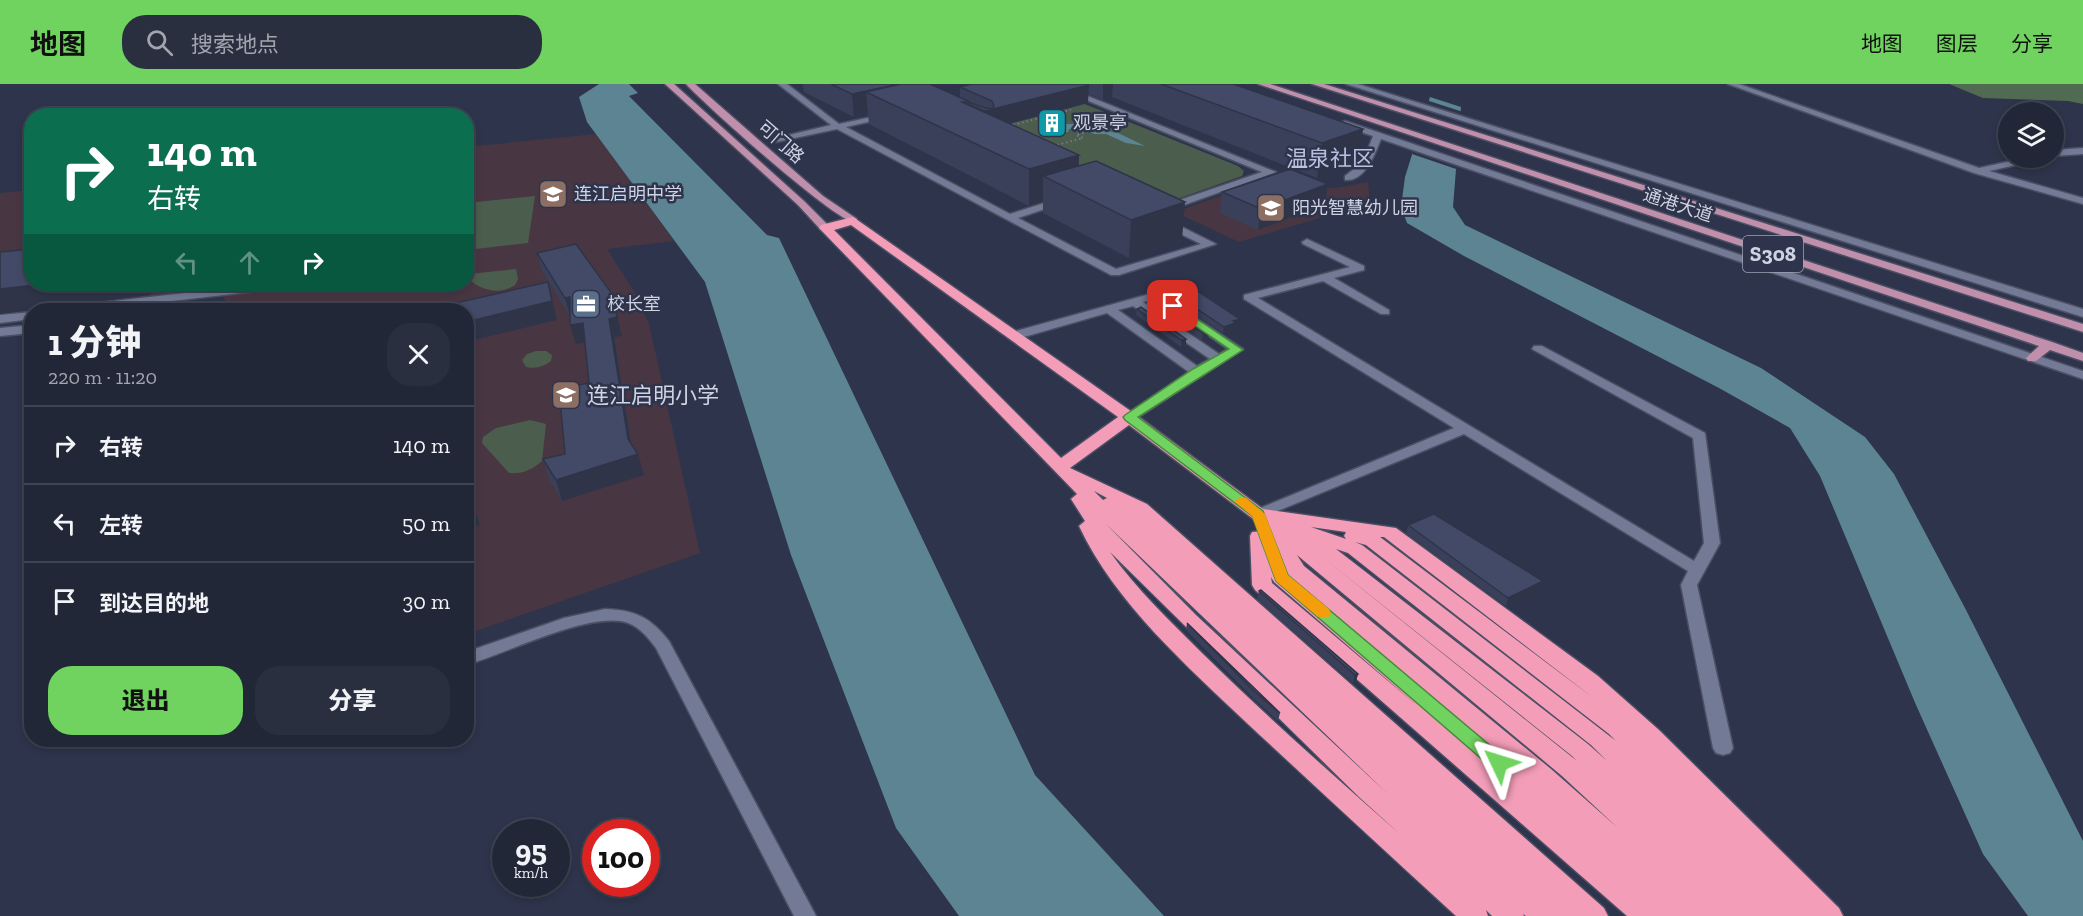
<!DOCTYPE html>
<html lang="zh">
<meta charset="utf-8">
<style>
body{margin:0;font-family:"Zilla Slab","Noto Sans SC",serif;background:#2a2f40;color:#f1f3f6;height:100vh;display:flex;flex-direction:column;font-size:22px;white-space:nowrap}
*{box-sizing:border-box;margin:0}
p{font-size:20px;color:#a2a5ae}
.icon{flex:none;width:33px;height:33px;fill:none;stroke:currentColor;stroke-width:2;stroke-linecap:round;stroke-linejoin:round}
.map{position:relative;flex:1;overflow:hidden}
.details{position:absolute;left:24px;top:219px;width:450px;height:444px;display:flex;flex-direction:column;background:#222738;border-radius:24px;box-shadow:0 3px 9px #0003,0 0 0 2px #3f4453}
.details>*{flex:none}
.top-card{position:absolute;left:24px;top:24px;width:450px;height:183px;border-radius:24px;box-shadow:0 3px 9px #0003,0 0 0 2px #3f4453;background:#0b6e4f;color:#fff;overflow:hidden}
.controls{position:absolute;left:1998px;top:18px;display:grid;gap:12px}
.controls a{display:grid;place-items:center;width:66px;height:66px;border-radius:50%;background:#222738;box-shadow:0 3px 9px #0003,0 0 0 2px #3f4453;font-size:30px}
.speed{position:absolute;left:492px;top:735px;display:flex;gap:12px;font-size:30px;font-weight:700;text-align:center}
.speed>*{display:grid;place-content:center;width:78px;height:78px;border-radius:50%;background:#222738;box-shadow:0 3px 9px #0003,0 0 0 2px #3f4453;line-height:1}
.speed small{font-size:15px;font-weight:400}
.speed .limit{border:9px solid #d22;background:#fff;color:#111}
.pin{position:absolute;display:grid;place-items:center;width:51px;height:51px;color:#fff;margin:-26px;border-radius:12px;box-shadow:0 3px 9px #0006}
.me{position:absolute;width:66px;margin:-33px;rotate:311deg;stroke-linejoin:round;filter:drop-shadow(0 0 4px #0008)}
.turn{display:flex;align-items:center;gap:21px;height:126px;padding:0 24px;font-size:27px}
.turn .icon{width:78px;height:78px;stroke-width:2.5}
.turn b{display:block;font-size:42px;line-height:51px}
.lanes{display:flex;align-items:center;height:57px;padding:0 24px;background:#0003;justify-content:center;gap:30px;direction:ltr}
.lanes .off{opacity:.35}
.round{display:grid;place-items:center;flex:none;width:63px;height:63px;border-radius:24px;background:#2a2f40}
.summary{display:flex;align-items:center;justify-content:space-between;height:102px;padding:0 24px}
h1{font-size:36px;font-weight:800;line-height:45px}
.action{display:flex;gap:12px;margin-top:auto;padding:12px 24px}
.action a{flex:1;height:69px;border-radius:24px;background:#70d35f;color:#111;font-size:24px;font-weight:800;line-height:69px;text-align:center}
.action a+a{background:#2a2f40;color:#f1f3f6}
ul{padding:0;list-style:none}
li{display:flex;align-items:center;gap:18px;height:78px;padding:0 24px;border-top:2px solid #3f4453}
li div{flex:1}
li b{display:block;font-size:22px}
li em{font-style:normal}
header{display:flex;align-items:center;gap:36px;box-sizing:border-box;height:84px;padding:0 30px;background:#70d35f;color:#111}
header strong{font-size:28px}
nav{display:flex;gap:33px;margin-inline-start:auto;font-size:21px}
.search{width:420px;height:54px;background:#2a2f40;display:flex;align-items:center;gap:15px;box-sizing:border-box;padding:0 21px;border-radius:24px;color:#a2a5ae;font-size:22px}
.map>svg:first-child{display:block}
</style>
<header>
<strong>地图</strong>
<div class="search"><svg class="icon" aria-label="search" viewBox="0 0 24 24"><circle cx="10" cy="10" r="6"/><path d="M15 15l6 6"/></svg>搜索地点</div>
<nav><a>地图</a><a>图层</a><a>分享</a></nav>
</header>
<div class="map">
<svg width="2083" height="832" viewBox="0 0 2083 832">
<rect width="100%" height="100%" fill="#2e344b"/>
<!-- education -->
<path fill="#483743" d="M596,50L674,157L607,165L635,209L649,240L700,469L467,550L466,226H228L223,210L86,226H32L31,233L0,237V109L31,106L32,200H466L467,63Z
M1269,95L1310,105L1336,104L1368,98L1370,119L1239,158L1175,128Z"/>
<!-- green -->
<path fill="#4b5d4c" d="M1065,12L1238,82L1244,87L1242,92L1163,120L985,46L1072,23Z
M535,112L528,159L467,166V119Z
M516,185L518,195L515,201C499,212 481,206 467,194L469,190Z
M536,267H546L552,271L551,277C543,283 536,285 526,283L522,276L527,270Z
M530,336L546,340L542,377C532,386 523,390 509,389L482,359L483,353L496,344Z"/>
<!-- forest -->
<path fill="#516b53" d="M1949,0H2083V20L2068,17L1983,14Z"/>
<!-- water -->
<path fill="#5c8492" d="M599,0H629L638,9L629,12L767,151L779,154L1035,691L1164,832H959L896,744L791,471L705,198L587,38L579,13Z
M1430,13L1461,23L1453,123L1465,141L1761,284L1865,353L1894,390L1965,524L2083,757V832H2028L1983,770L1916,621L1820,392L1790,344L1719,304L1464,172L1407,139L1401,123L1405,93Z
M1062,40H1079L1098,47L1116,48L1145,62L1126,59L1106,50H1094L1083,44L1069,45L1068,48H1060L1058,44L1052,42Z"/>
<!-- pier -->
<path fill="#2e344b" d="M1426,16L1463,28L1459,86L1412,70Z"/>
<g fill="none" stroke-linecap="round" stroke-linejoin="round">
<!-- minor casing -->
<g stroke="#4b4f63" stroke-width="3">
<path id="minor" d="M778,0H787L839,40L890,29V33L846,43L1010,130L1057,115H1063V119L1018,134L1116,185L1201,160L1162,141V137H1170L1216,160L1119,191H1111L837,45L776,58V54L831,41Z
M1047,0H1058L1276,88L1170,126H1162V122L1262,88Z
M1346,0H1358L2083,225V233Z
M1728,0H1739L1979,84L2025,74H2039L2038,76L1989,87L2083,114V120L1974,89Z
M1345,37L2083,287V295L1381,55C1375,70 1365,98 1345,96V92L1363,78L1373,52L1342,42V38Z
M2083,64V70L2054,72V66Z
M1307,155L1364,182V186L1334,194L1389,226V230H1381L1323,197L1258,214L1694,477L1704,459L1693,354L1532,265L1534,262H1542L1705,349L1720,459L1697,501L1733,664L1730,669L1723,671L1716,669L1713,664L1681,501L1688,487L1464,350L1263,433H1253L1250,430L1253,427L1454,344L1244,215V211L1350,183L1303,160L1302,158Z
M264,200H276L278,202L275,207L266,206L94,226H63L69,222Z
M1157,208L1243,265L1134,336L1129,337L1122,333L1189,288L1107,229L1013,256L1007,252L1009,249ZM1155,215L1228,265L1219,270L1143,218ZM1133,222L1210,275L1197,282L1118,226Z
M32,228V235L0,239V231Z
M32,241V249L0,252V244Z
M605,525C635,526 650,533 669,557L816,832H794L656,564C648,554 641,544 628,539C591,526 506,570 466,581V568L564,534Z"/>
</g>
<!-- major casing -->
<g stroke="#4b4f63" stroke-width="3">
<path id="major" d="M665,0H674L804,117L829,142V146H821L798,121Z
M686,0H695L823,112L857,135V139C840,142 704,20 686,0Z
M1258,0H1270L2052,258L2083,269V277L2050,266L2036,277H2028L2026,274L2039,262Z
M1312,0H1324L2083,240V248Z"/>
</g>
<!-- highway casing -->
<g stroke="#4b4f63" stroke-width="3">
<path id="highway" d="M853,133L1135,330L1263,425L1396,444L1598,592L1659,646L1839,824L1843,832H1627L1255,506L1252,501L1250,452L1252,448L1263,447L1265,445L1252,434L1129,341L1070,384L1147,420L1604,824L1608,832H1526L1523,830L1524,832H1492L1486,826L1488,832H1456C1387,769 1318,705 1249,641C1188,583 1115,519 1079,442L1085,437L1071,415L1077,410L819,144L821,141ZM851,141L1118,333L1061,374L834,146ZM1094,407L1107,414L1103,416ZM1106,440L1389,711L1196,531ZM1311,443L1346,448L1344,452L1346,455ZM1380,453H1384L1596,616ZM1355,458L1366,461L1609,650L1616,657L1362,461ZM1336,465L1348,469L1591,661L1607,677L1588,660ZM1110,468L1359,713L1401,751C1334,692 1266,632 1202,569C1170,537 1137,506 1110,468ZM1297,471L1562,692L1618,744L1551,685L1304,482ZM1326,476L1572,672L1577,677ZM1271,493L1274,498L1420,624L1272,499Z"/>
</g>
<!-- path -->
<path stroke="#757a8e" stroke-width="2" stroke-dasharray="1.5 3" stroke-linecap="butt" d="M1009,42L1071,26
M1053,62L1083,54L1076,51L1107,43L1092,36L1097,35"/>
<!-- minor -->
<use href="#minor" fill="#737a95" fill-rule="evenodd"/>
<!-- major -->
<use href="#major" fill="#c08fab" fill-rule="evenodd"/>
<!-- highway -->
<use href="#highway" fill="#f49db9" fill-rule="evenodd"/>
</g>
<!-- wall -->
<path fill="#3a4059" d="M801,0H930L960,14V3L972,0H1233L1363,45L1357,79L1317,94L1112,13L1103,16L1088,10V19L1009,40L1079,71V82L1182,156L1129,174L1043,129V117L1029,122L869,40L868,30L854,33L804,8L803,1Z
M1328,100L1325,120L1258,146L1220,129L1222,108Z
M537,169L622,252L614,253L631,359L644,391L562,417L549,395L543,375L565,370L589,299L585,258L576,260L570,241V232L542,187Z
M1178,212L1240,235L1239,241L1236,242L1235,246L1223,249L1177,219Z
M1157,218L1209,248L1208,254L1202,256L1157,225Z
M1137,225L1186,255V261L1181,263L1136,231Z
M1408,441L1543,497L1540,504L1506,522L1406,449Z
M1259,507L1358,590L1356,597L1353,599L1257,515Z
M1187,539L1280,629L1278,637L1253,614L1186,546Z"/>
<!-- shaded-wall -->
<path fill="#2f3448" d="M899,0L866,8L868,30L854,33L852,10Z
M1103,0H1113L1112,13L1103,16Z
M1089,1L1088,19L985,46V27Z
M1363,45L1357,79L1317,94L1322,59Z
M1079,71L1078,106L1043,92V117L1029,122V85Z
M1328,100L1325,120L1258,146L1261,125Z
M1185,118L1182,156L1129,174L1131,136Z
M548,198L557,236L466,258V238Z
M44,200H158L150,211L0,230V205Z
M612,210L622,252L614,253L633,372L638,370L644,391L562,417L556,396L628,355L609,235Z
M570,213V232L565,214Z
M1240,235L1239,241L1236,242L1235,246L1223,249L1224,243L1233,237Z
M583,239L588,258L576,260L570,241Z
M1209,248L1208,254L1202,256L1203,249Z
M1186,255V261L1181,263V256Z
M471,415L480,441L466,445V421Z
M1543,497L1540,504L1506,522L1508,514Z
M1358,590L1356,597L1353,599L1355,591Z"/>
<!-- building -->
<path fill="#434a67" stroke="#2f3448" stroke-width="1.5" d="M831,0H899L852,10Z
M901,0H930L968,17L962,18L1079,71L1029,85L866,8Z
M972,0H1085L1089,1L985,27L968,20V18L985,24L992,25L994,22L992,17L960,3Z
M1161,0H1233L1363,45L1322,59Z
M1096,77L1185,118L1131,136L1043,92Z
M1290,85L1328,100L1261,125L1222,108Z
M576,160L612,210L617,233L609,235L628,355L638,370L556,396L543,375L565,370L559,305L589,299L583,239L570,241V213L565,214L537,169Z
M32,165V200H44L0,205V168Z
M548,198L552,217L466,238V226H425Z
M1199,208L1240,235L1233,237L1236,239L1224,243L1178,212Z
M1163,217L1209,248L1203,249L1157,218Z
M1141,223L1186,255L1181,256L1137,225Z
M466,404L472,420L466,421Z
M1434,430L1543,497L1508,514L1408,441Z
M1261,506L1358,590L1355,591L1259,507Z
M1187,539L1280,629L1254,607Z"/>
<!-- route -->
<path fill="#70d35f" stroke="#49893e" stroke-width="1.5" d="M1173,219L1243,266L1138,333L1263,427L1288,491L1505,674L1508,679L1505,684L1499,686L1492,684L1276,497L1252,432L1125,336L1123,333L1125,331L1193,285L1229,265L1169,224L1168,222Z"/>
<!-- slow -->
<path fill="#f59e0b" d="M1241,413L1246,414L1265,430L1288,491L1329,525L1331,529L1329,533H1318L1276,497L1252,432L1234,417Z"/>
<!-- icons -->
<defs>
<g id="building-square" transform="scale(1.5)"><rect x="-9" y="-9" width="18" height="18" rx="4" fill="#0f9aa8" stroke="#2e344b"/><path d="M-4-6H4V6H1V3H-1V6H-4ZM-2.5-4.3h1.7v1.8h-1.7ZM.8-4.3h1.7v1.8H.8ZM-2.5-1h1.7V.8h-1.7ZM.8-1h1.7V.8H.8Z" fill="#fff"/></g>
<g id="school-square" transform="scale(1.5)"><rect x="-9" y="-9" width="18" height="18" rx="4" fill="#8d6e63" stroke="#2e344b"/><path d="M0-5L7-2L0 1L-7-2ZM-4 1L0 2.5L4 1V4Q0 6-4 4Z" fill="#fff"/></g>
<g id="office-square" transform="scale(1.5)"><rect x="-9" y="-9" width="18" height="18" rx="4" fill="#5c6f8a" stroke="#2e344b"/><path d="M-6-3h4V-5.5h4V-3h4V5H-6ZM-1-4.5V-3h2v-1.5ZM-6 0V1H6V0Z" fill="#fff"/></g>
</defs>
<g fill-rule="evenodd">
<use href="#building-square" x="1052" y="39"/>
<use href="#school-square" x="553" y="110"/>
<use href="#school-square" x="1271" y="124"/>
<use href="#office-square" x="586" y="220"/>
<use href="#school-square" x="566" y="311"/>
</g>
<g text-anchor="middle" stroke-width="5" stroke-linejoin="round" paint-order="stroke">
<!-- far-poi labels -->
<g font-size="18" fill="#cfd3e3" stroke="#2e344b" text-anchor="start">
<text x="1073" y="45">观景亭</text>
<text x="574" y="116">连江启明中学</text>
<text x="1292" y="130">阳光智慧幼儿园</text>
<text x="607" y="226">校长室</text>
</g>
<!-- far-street labels -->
<g font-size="18" fill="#cfd3e3" stroke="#2e344b">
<text transform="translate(781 58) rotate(41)" y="6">可门路</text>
<text transform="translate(1678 121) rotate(18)" y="6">通港大道</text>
</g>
<!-- shield labels -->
<rect fill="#2e344b" stroke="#9fa3b5" stroke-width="1.5" x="1743" y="152" width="60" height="36" rx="4.5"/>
<g font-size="21" font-weight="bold" fill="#cfd3e3">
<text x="1773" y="177">S308</text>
</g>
<!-- far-quarter labels -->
<g font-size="22" fill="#b9c1de" stroke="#2e344b">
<text x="1330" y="82">温泉社区</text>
</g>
<!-- poi labels -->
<g font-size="22" fill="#cfd3e3" stroke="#2e344b" text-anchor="start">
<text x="587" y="319">连江启明小学</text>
</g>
</g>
</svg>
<div class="controls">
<a><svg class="icon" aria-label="layers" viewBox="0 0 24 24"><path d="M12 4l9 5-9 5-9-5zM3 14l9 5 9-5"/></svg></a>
</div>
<div class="speed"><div>95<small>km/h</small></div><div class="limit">100</div></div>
<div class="pin" style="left:1173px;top:222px;background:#d93025"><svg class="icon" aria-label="arrive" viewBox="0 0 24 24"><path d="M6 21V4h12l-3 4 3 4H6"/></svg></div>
<svg class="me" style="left:1499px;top:679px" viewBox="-20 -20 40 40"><path d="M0-17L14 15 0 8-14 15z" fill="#70d35f" stroke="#fff" stroke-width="4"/></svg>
<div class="top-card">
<div class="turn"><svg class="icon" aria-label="right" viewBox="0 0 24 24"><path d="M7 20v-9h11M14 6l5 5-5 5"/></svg><div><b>140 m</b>右转</div></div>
<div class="lanes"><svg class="icon off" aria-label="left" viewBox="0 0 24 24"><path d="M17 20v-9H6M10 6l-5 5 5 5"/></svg><svg class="icon off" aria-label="ahead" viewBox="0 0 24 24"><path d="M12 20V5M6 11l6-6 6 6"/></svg><svg class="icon" aria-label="right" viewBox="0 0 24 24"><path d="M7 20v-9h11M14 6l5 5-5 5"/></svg></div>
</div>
<section class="details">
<div class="summary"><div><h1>1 分钟</h1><p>220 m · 11:20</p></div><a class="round"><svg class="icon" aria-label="close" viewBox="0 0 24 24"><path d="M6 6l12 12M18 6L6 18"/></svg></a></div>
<ul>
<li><svg class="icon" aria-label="right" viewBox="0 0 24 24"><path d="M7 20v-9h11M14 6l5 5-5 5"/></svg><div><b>右转</b></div><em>140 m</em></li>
<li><svg class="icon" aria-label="left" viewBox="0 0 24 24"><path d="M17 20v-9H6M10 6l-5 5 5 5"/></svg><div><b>左转</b></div><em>50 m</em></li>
<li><svg class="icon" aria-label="arrive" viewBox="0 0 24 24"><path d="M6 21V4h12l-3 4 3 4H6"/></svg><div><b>到达目的地</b></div><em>30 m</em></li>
</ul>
<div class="action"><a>退出</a><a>分享</a></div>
</section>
</div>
